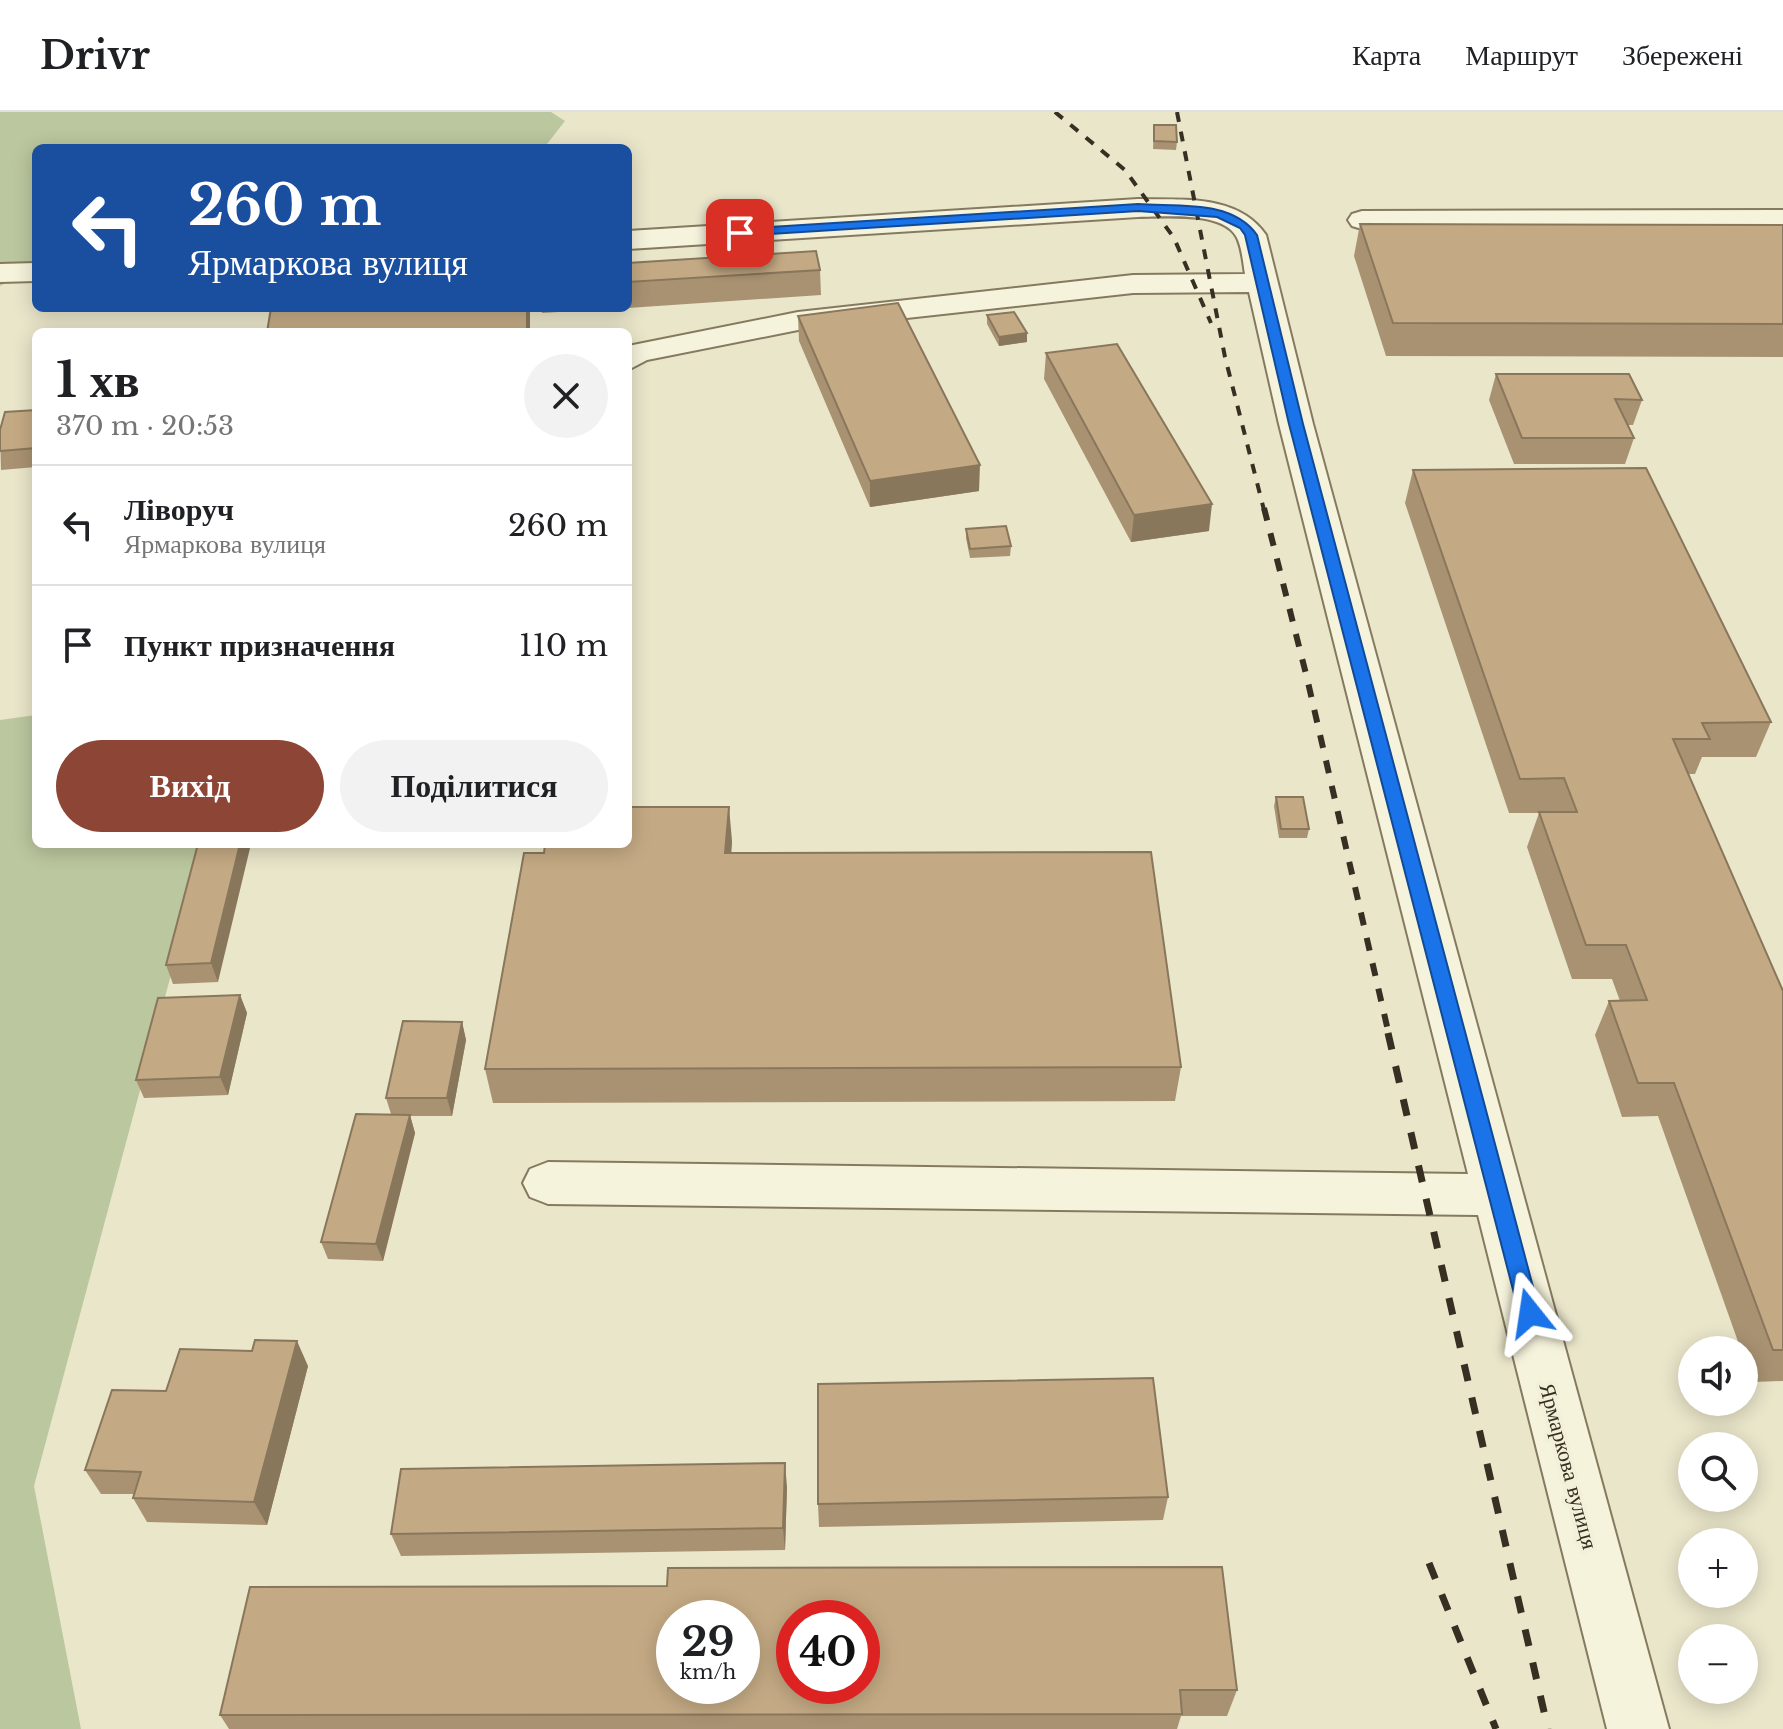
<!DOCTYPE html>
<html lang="uk">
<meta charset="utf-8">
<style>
body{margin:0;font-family:"Libre Baskerville",serif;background:#f2f2f2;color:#202124;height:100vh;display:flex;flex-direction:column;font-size:30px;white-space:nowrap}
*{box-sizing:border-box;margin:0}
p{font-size:26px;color:#757577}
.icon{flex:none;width:44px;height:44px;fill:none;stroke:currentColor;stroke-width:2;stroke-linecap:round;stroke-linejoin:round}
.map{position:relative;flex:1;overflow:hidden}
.details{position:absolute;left:32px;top:216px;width:600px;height:520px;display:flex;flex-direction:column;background:#fff;border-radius:12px;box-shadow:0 4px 20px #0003}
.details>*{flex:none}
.banner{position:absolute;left:32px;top:32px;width:600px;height:168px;border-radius:12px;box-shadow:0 4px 20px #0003;background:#1a4fa0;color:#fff;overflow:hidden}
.fabs{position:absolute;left:1678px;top:1224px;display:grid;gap:16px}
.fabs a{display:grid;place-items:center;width:80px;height:80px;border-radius:50%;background:#fff;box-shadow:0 4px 20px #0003;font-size:40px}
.speed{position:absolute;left:656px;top:1488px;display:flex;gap:16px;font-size:40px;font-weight:700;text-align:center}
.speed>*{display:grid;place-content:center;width:104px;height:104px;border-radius:50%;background:#fff;box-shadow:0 4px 20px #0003;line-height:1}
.speed small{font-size:20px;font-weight:400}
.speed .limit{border:12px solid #d22;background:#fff;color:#111}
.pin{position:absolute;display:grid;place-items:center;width:68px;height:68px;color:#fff;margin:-34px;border-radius:16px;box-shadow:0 4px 12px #0006}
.me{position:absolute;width:88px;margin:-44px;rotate:345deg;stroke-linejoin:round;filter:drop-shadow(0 0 6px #0008)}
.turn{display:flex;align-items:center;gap:28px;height:168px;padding:0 24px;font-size:36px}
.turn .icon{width:104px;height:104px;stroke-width:2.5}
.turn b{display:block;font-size:56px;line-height:68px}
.round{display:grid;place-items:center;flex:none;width:84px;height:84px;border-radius:42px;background:#f2f2f2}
.head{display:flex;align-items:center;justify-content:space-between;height:136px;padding:0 24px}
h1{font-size:48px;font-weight:800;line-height:60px}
.cta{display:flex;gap:16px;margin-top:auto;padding:16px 24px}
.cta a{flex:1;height:92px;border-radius:48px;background:#8d4636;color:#fff;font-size:32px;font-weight:800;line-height:92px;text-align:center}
.cta a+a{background:#f2f2f2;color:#202124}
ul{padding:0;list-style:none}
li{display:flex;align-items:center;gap:24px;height:120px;padding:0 24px;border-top:2px solid #e0e0e0}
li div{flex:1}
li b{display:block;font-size:30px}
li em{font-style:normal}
header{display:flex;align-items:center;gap:48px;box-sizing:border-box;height:112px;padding:0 40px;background:#fff;border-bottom:2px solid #e0e0e0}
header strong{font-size:38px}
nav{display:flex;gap:44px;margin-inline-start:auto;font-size:28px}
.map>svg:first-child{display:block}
</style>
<header>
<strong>Drivr</strong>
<nav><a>Карта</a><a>Маршрут</a><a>Збережені</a></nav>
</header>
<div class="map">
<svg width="1783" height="1617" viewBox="0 0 1783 1617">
<rect width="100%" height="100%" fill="#eae6ca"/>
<!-- green -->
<path fill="#bbc79e" d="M0,0H551L565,9L547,32L539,36H36V155L0,174Z
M36,603V732H206L34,1374L81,1617H0V608Z"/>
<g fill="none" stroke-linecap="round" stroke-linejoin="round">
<!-- minor casing -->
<g stroke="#857a60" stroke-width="4">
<path id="minor" d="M1138,87C1182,88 1238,82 1266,123L1313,312L1669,1617H1607L1478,1103L548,1092L530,1085L523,1071L530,1057L548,1050L1468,1062L1279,312L1249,180L1133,181L798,218L647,248L628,258V234L798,200L1133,163L1245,162C1243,151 1242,134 1236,124C1221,99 1163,105 1138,105L628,137V119Z
M1783,98V116L1362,117L1352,114L1348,108L1352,102L1362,99Z
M36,151V169L0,170V152Z"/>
</g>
<!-- minor -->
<use href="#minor" fill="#f6f3dc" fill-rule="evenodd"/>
<!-- rail-far2 -->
<path stroke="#373022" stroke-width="4" stroke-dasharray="10 10" stroke-linecap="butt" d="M1055,0L1125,58L1174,126L1211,211
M1177,0L1225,245L1264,398"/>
<!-- rail-far1 -->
<path stroke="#373022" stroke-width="6" stroke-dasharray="13 13" stroke-linecap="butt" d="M1264,396L1307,566L1389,923"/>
<!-- rail -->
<path stroke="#373022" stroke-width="7" stroke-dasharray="17 17" stroke-linecap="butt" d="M1388,921L1548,1617
M1429,1451L1496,1617"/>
</g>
<!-- wall -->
<path fill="#a99272" d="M1154,13L1177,30L1176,38L1153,37Z
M1360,112L1783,113V245L1386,244L1354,144Z
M628,151L820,158L821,183L628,196Z
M541,196H626L542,201Z
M987,203L1027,221V230L999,234L987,212Z
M798,204L979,379L870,395L799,229Z
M1046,241L1209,419L1131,430L1044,267Z
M1496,262L1642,288L1633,313H1627L1634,326L1625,352H1514L1489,288Z
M36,298V355L1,358L0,318Z
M1413,358L1771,610L1756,645H1702L1695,662H1688L1783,879V1269L1753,1270L1744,1245V1238H1741L1658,1004L1622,1005L1595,923L1609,889H1620L1612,867H1572L1527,735L1539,701H1509L1405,391Z
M966,417L1011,434L1010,444L970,446L966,426Z
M1276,685L1309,717L1307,726H1279L1274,694Z
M732,729L731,741L1181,955L1175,989L493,991L485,957L544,741Z
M198,732L218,870L173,872L166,853Z
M240,883L247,901L228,983L144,986L136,968Z
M462,910L466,928L452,1004H410L415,1021L383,1149L328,1147L321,1130L391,1002L386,986Z
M252,1239L308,1254L267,1413L147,1410L133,1386L134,1382H101L85,1358L166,1279Z
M787,1375L785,1438L401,1444L391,1422Z
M1168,1385L1163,1408L819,1415L818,1392Z
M250,1475L1237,1578L1227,1604H1181L1177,1617H229L220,1603Z"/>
<!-- shaded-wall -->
<path fill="#89775c" d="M527,196H530V220H527Z
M1027,221V230L999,234V225Z
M980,353L979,379L870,395V369Z
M1212,392L1209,419L1131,430L1134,403Z
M729,695L732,729L729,775L725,741Z
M240,732H251L218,870L211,851Z
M240,883L247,901L228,983L220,965Z
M462,910L466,928L452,1004L447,986Z
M410,1003L415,1021L383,1149L376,1132Z
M297,1229L308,1254L267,1413L254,1390Z
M785,1351L787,1375L785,1438L783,1416Z"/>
<!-- building -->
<path fill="#c4aa84" stroke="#89775c" stroke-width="2" fill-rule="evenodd" d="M1154,13H1176L1177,30L1154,29Z
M1360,112L1783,113V212L1393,211Z
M816,139L820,158L628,170V151Z
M898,191L980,353L870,369L798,204Z
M271,196H527V220H267Z
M1014,200L1027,221L999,225L987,203Z
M1117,232L1212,392L1134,403L1046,241Z
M1496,262H1629L1642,288L1615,287L1634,326H1522Z
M36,298V336L0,339V318L5,300Z
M1646,356L1771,610L1702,611L1710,627H1673L1783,879V1238H1773L1674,971H1638L1609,889L1647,888L1626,833H1586L1539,700H1577L1564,666L1520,667L1413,358Z
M1006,414L1011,434L970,437L966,417Z
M1276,685H1303L1309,717H1281Z
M628,695H729L725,741L1151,740L1181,955L485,957L524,741H544L545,732H628Z
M198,732H240L211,851L166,853Z
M240,883L220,965L136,968L158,886Z
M403,909L462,910L447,986H386Z
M356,1002L410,1003L376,1132L321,1130Z
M255,1228L297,1229L254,1390L133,1386L141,1360L85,1358L112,1278L166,1279L180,1237L252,1239Z
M1153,1266L1168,1385L818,1392V1272Z
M785,1351L783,1416L391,1422L401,1357Z
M1222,1455L1237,1578H1180L1182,1602L220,1603L250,1475L667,1474L668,1456ZM674,1506H742V1574H674ZM794,1506H862V1574H794Z"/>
<!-- route -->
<path fill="#1a73e8" stroke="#114b97" stroke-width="2" d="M1138,92C1177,95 1232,87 1257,123L1303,312L1540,1201L1537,1208L1530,1211L1522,1208L1519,1201L1289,312L1245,123L1240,116L1217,105L1138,99L740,124L734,121L740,117Z"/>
<g text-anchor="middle" stroke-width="8" stroke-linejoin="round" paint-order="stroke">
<!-- street labels -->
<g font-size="22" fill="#373022" stroke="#f2f0d8">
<text transform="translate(1569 1354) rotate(75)" y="8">Ярмаркова вулиця</text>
</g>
</g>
</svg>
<div class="fabs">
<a><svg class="icon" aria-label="sound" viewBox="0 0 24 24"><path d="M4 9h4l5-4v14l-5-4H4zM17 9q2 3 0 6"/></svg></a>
<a><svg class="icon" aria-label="search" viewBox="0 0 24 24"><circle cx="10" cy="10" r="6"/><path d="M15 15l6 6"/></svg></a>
<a>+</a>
<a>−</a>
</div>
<div class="speed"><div>29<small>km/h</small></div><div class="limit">40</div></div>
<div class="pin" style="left:740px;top:121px;background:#d93025"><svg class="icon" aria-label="arrive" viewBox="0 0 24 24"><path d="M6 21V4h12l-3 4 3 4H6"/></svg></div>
<svg class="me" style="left:1530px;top:1201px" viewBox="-20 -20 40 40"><path d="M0-17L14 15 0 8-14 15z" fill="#1a73e8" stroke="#fff" stroke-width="4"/></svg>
<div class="banner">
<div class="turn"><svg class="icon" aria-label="left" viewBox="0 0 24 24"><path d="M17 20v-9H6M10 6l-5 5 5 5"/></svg><div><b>260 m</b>Ярмаркова вулиця</div></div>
</div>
<section class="details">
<div class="head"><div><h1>1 хв</h1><p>370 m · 20:53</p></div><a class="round"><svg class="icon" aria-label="close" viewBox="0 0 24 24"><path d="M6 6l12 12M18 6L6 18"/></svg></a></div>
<ul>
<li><svg class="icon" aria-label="left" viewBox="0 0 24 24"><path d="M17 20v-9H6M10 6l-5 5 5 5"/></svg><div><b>Ліворуч</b><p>Ярмаркова вулиця</p></div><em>260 m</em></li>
<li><svg class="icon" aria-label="arrive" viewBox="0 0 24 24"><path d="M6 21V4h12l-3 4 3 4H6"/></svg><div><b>Пункт призначення</b></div><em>110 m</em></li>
</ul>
<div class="cta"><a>Вихід</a><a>Поділитися</a></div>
</section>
</div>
